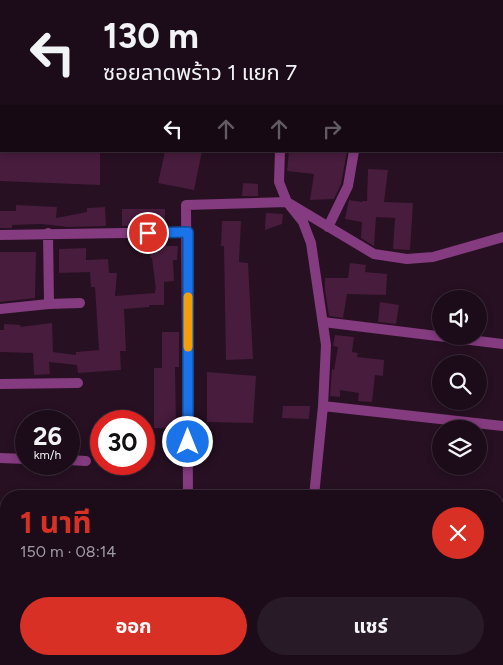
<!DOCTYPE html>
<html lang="th">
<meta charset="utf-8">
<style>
body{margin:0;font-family:Figtree,"Noto Sans Thai",sans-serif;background:#291a27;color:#f1f3f6;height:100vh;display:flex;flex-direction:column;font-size:19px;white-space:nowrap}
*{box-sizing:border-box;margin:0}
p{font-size:16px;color:#a09ba2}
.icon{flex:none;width:28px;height:28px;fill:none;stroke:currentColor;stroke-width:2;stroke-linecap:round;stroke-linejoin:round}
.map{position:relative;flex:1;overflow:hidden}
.side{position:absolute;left:0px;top:490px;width:504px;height:175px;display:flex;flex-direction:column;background:#1c0c1a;border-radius:20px 20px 0 0;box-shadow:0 2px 8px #0003,0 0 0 1px #3a2c39}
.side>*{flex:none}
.guide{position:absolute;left:0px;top:0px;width:504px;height:152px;box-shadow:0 2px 8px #0003,0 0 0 1px #3a2c39;background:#1c0c1a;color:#f1f3f6;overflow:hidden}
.fabs{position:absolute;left:432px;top:290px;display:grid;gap:10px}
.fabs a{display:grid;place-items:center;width:55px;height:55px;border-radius:50%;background:#1c0c1a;box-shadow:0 2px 8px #0003,0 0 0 1px #3a2c39;font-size:25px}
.speed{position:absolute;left:15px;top:410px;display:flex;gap:10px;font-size:25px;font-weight:700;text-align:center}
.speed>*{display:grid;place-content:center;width:65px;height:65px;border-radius:50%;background:#1c0c1a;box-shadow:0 2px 8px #0003,0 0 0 1px #3a2c39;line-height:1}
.speed small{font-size:12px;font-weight:400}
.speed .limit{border:8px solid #d22;background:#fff;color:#111}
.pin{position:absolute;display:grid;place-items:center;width:42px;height:42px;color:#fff;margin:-21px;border:2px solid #fff;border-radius:50%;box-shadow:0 1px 5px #0007}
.me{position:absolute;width:55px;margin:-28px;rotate:0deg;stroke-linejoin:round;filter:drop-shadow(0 0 4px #0008)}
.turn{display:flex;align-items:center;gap:18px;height:105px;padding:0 20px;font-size:22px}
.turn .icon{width:65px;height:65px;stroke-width:2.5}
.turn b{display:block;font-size:35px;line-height:42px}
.lanes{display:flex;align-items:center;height:48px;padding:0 20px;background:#0003;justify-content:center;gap:25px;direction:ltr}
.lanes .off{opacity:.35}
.round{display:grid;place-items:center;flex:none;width:52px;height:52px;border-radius:26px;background:#291a27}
.head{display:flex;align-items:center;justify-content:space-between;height:85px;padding:0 20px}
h1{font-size:30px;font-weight:700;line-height:38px;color:#d93025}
.action{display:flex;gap:10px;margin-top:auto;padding:10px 20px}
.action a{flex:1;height:58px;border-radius:30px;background:#d93025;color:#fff;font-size:20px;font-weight:700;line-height:58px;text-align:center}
.action a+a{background:#291a27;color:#f1f3f6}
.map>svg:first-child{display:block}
</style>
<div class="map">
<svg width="503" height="665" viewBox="0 0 503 665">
<rect width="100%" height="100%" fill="#261022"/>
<!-- building -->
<path fill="#471c3d" d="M0,151H100V185L0,181Z
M165,151H202L194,190L158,183Z
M289,151H347L341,184L334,199L310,200L314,174L287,171Z
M368,169L388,170L384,202L413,203L410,250L393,249L395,218L376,217L374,246L361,238L362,222L345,219L349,200L362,202L363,201H367Z
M243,183L258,184V196H242Z
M16,205L57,207L56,218L87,212V208L105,207L106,226L68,227L41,224L12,225V228H0V211H16Z
M122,209H165V225L122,226Z
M266,213L283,214L282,224L265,230Z
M222,221H241L239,262L248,263L253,359L226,360L224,246H221Z
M153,239H165V246H178L177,260H173L174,281L164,282V305H149V307L124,309L126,351H120L121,370L78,373L77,365L49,362L50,374L34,375L33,353L0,352V330H4V324L21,325L20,327L52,323L53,352L76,355V352L99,350L95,287H91L90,272L59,273V249L86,248V260L108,259L109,273H117L115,296L155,293V290H156L152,258H150Z
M0,252H36L35,298L0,302Z
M350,263L366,265L365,272L387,274L386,295L347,294L343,318L329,316L325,290V278H348Z
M380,302L399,305L396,324L378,322Z
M162,332H179V367H175L176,428H154V368H162Z
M335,335L354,337L352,352L358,353L357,357L384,360L383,376L375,375L372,402L358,401L359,393L340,390V397L330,396L332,369L334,370L338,347L333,346Z
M207,372L256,376L253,423L207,422Z
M283,406H310L309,419L282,418Z"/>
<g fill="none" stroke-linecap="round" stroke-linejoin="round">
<!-- street -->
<path stroke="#853b7f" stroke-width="10" d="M280,151L279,182L287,202L303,222L311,243L326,345L323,406L314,496
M328,227L348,186L354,151
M48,233L49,304
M0,235L187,232
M0,309L49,304L80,303
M323,322L503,344
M0,384L78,383
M323,406L503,426
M0,458L26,459
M69,460L86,461
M188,496L186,205L287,202L374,254L407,259L433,257L503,237
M0,516H6
M498,522H503
M0,572L6,573
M498,620H503
M146,659V665
M382,659L440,665
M5,665L6,631
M69,665V659
M336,665L337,659"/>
</g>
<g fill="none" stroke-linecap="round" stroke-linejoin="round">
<!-- route casing -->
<g stroke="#114b97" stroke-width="12">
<path id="route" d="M148,233L188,232V442"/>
</g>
<!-- route -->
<use href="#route" stroke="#1a73e8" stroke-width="9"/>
<!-- slow -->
<path stroke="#f59e0b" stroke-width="9" d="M188,297V347"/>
</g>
</svg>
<div class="fabs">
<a><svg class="icon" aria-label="sound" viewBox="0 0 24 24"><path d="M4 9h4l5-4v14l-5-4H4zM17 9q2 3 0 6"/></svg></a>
<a><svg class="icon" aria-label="search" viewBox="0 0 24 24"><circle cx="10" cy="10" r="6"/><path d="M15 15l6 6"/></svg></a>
<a><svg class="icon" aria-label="layers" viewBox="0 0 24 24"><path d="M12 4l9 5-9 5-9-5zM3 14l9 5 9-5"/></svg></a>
</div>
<div class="speed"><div>26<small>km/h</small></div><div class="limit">30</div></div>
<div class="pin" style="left:148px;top:233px;background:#d93025"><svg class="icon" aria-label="arrive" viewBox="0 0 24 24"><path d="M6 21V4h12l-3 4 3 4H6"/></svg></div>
<svg class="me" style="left:188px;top:442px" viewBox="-20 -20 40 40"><circle r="17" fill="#1a73e8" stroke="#fff" stroke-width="3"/><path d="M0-11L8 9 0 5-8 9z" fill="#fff"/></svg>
<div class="guide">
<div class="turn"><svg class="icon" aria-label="left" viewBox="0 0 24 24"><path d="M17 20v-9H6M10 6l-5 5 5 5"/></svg><div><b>130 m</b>ซอยลาดพร้าว 1 แยก 7</div></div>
<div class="lanes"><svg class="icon" aria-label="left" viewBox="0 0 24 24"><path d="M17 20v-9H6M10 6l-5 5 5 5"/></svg><svg class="icon off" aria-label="ahead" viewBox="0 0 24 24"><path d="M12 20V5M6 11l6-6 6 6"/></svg><svg class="icon off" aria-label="ahead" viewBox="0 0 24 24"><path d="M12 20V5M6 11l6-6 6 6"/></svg><svg class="icon off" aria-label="right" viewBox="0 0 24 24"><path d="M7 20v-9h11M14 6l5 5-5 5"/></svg></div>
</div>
<section class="side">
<div class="head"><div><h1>1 นาที</h1><p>150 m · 08:14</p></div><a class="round" style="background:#d93025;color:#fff"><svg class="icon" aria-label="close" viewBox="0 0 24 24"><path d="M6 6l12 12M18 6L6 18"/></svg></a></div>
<div class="action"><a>ออก</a><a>แชร์</a></div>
</section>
</div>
